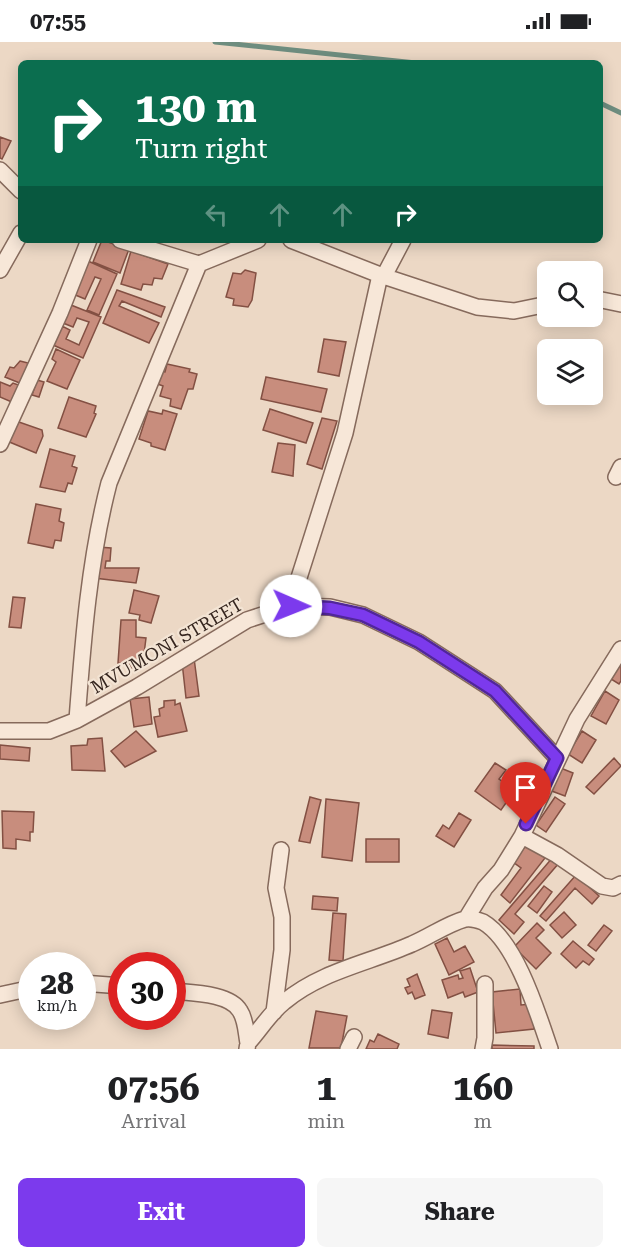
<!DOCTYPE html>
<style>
body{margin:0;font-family:"Roboto Serif",serif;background:#f6f6f6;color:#202124;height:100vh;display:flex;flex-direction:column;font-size:22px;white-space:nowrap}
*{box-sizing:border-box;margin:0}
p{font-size:20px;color:#757577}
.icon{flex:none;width:33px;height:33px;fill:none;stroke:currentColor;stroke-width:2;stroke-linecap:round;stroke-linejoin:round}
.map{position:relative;height:1007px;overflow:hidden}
.drawer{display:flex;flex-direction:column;background:#fff;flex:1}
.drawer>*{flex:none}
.banner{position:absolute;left:18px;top:18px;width:585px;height:183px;border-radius:9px;box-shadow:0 3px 15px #0003;background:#0b6e4f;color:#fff;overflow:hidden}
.tools{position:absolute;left:537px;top:219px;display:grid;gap:12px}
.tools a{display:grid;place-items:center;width:66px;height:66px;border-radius:9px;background:#fff;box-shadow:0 3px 15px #0003;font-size:30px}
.speed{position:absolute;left:18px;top:910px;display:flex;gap:12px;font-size:30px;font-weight:700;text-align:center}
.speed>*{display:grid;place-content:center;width:78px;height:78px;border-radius:50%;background:#fff;box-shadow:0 3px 15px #0003;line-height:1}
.speed small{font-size:15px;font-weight:400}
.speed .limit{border:9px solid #d22;background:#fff;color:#111}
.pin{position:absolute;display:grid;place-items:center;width:51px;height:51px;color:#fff;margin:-62px -26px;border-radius:50% 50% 50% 0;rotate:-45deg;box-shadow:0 0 6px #0007}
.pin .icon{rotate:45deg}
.me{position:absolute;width:66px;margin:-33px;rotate:91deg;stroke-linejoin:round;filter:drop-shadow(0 0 4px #0008)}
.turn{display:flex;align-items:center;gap:21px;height:126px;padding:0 18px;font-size:27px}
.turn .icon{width:78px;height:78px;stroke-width:2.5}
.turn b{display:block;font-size:42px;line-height:51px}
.lanes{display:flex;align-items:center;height:57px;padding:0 18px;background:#0003;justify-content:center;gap:30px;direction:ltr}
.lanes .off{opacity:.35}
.eta{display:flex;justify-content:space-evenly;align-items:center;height:102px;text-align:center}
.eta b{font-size:36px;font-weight:700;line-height:42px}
.cta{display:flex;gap:12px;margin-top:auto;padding:12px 18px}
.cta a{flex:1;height:69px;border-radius:9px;background:#7c3aed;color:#fff;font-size:24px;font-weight:700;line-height:69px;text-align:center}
.cta a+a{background:#f6f6f6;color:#202124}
.status{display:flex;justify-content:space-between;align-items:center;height:42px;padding:0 30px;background:#fff;direction:ltr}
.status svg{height:16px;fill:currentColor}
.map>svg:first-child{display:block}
</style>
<div class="status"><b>07:55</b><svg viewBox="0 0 49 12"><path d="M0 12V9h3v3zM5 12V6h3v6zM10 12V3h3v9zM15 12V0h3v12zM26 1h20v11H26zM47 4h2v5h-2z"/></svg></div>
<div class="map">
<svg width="621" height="1007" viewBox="0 0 621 1007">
<rect width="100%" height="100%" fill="#ecd8c5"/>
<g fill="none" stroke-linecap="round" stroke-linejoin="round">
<!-- stream -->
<path stroke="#6e8d7f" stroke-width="5" d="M215,0L416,21
M600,61L621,71"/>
</g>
<!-- building -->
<path fill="#c88d7d" stroke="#835043" stroke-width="1.5" d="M0,95L11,99L2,117L0,116Z
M102,198L129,207L120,231L93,220Z
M131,209L168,222L162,237L154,236L152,243L143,242L141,248L121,242Z
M88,219L117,232L99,273L87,268L101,237L95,235L85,257L73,252Z
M245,228L256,231L252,258L248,265L233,263L234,257L226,255L233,231L241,232Z
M117,248L165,265L161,275L122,259L119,264L159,281L149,301L103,281Z
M71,263L101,275L83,316L53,303L62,284L70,288L66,297L79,303L89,280L77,276L73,285L63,281Z
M324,297L346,300L339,334L318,330Z
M56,307L80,318L67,347L47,339L56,320L52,317Z
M20,319L28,321L22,342L5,335L10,325L14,326Z
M167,322L190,327L189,330L197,332L193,347H188L181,367L170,364L171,357L160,354L163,344L155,341L158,329L165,330Z
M266,335L327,347L321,370L261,357Z
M37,338L44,340L39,355L32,353Z
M0,340L10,344L13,341L21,344L14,361L0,355Z
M69,355L96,364L94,371L96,372L86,395L58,386Z
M270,367L313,381L306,401L263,388Z
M163,368L177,372L165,408L151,404V401L139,397L148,369L162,372Z
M322,376L337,379L322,427L307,422Z
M16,379L42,388L43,394L36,411L7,399Z
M278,401L295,403L293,434L272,430Z
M50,407L75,414L72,424L77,426L72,442L68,441L65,450L40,445Z
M36,462L61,467L59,479L64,481L61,499L55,498L53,506L28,501Z
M98,505L111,506L110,519H106L105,526H139L136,541L94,536Z
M134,548L159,554L151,581L139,578L140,573L129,571Z
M13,555L25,556L21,586L9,585Z
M121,578H136V595L146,596L143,620H140V625L131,626V622L118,621Z
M194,616L199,654L186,656L182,620Z
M621,621V639L619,642L611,637Z
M605,649L619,658L606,682L591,674Z
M149,655L152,682L134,685L130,657Z
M175,658V663L180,661L187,689L158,695L154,675L160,674L159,667L164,665V659Z
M136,689L156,709L125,725L111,709Z
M582,689L596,698L582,721L568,712Z
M102,696L105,729L72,728L71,704L87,703L88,697Z
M0,703L30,706L29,719L0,717Z
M614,716L621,724L594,752L586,745Z
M495,721L506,728L499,737L515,748L501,768L475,749Z
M558,725L573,731L565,754L549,748Z
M310,755L321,758L310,801L299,799Z
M555,755L565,762L546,790L536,783Z
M326,757L359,761L352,819L322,815Z
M2,769L34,770L33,790H30V799L16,797V807L3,806Z
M459,771L471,778L454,805L436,794L443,783L449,787Z
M366,797H399V820H366Z
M527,802L545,816L510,861L501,853L521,826L513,820Z
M553,815L559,821L515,872L524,880L514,892L499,878Z
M576,833L599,854L592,862L575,846L546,879L540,874Z
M544,844L552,850L537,871L528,864Z
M313,854L338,856L337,869L312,867Z
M564,870L576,883L562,896L550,883Z
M333,871L346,872L343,919L329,918Z
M537,881L544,888L536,896L551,911L536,927L514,905Z
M604,883L612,889L596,909L588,903Z
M447,896L454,910L465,904L474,920L449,933L435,902Z
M573,899L594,917L589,923L583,919L576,926L561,912Z
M470,926L478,950L465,955L463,950L448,956L442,938L458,933L459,937L463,936L460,929Z
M417,932L425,953L415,957L412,950L408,952L405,946L410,944L407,937Z
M520,947L521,963L532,962L534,987L496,991L492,950Z
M432,968L452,971L448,996L428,992Z
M316,969L347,974L341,1006H309Z
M378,992L399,1002L397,1007H366L370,998L374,1000Z
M492,1003L534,1004V1007H492Z"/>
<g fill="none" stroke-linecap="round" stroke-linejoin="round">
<!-- minor casing -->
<g stroke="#866a5c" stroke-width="18">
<path id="minor" d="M0,128L21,149
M120,198L199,222L258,198
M291,198L380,233L477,265L514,269L548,262
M0,228L21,191
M384,234L403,198
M592,256L621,262
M0,402L60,271L89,198
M616,435L621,425
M290,564L345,391L380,233
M77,678C83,599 89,518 109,441L199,222
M0,689H49L77,678L137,645L247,578L290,564L330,565L363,573L419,600L495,649L557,716
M522,794L557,813L602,844L613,846L621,842
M466,877L485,846L501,828L522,794L577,677L621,607
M82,941L122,944
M172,949C191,951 230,951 240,969C246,978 246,991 248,1001
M0,953L32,946
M274,970L282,908V875L276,846L281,808
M247,1007L248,1001C260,988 270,971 284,960C321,929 369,921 412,902C429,895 447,882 465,877C471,876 478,878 483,880C516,899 538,972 550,1007
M348,1007L354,995
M483,1007L485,996V942"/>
</g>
<!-- minor -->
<use href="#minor" stroke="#f7e7d8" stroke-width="15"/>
</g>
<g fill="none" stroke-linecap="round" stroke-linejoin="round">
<!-- route casing -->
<g stroke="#51269a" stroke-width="15">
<path id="route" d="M291,564L330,566L363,573L419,600L495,649L557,716L526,782"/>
</g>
<!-- route -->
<use href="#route" stroke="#7c3aed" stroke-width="10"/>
</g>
<g text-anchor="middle" stroke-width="4.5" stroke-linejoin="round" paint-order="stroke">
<!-- street labels -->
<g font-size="18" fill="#36261f" stroke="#f3e4d4">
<text transform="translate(167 604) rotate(-30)" y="6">MVUMONI STREET</text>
</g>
</g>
</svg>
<div class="tools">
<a><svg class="icon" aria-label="search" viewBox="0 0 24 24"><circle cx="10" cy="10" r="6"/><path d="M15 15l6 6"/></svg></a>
<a><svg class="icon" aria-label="layers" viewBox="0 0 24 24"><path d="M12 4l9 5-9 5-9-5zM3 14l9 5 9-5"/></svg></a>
</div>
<div class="speed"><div>28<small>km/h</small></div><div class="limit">30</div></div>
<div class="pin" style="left:526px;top:782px;background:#d93025"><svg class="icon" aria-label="arrive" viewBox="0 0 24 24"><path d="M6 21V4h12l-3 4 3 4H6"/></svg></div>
<svg class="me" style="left:291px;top:564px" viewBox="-20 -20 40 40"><circle r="19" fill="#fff"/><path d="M0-13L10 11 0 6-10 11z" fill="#7c3aed"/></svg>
<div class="banner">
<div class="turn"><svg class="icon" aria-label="right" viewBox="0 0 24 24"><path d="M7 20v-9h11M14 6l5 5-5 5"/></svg><div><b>130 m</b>Turn right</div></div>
<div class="lanes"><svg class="icon off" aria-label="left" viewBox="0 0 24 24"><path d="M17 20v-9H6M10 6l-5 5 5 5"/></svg><svg class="icon off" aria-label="ahead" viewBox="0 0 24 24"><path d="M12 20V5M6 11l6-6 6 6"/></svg><svg class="icon off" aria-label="ahead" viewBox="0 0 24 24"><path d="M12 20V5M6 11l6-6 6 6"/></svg><svg class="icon" aria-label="right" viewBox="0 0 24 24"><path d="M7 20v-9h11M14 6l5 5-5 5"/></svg></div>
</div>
</div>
<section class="drawer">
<div class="eta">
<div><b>07:56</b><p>Arrival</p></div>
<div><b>1</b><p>min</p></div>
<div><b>160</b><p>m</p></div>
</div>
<div class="cta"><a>Exit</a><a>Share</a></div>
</section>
